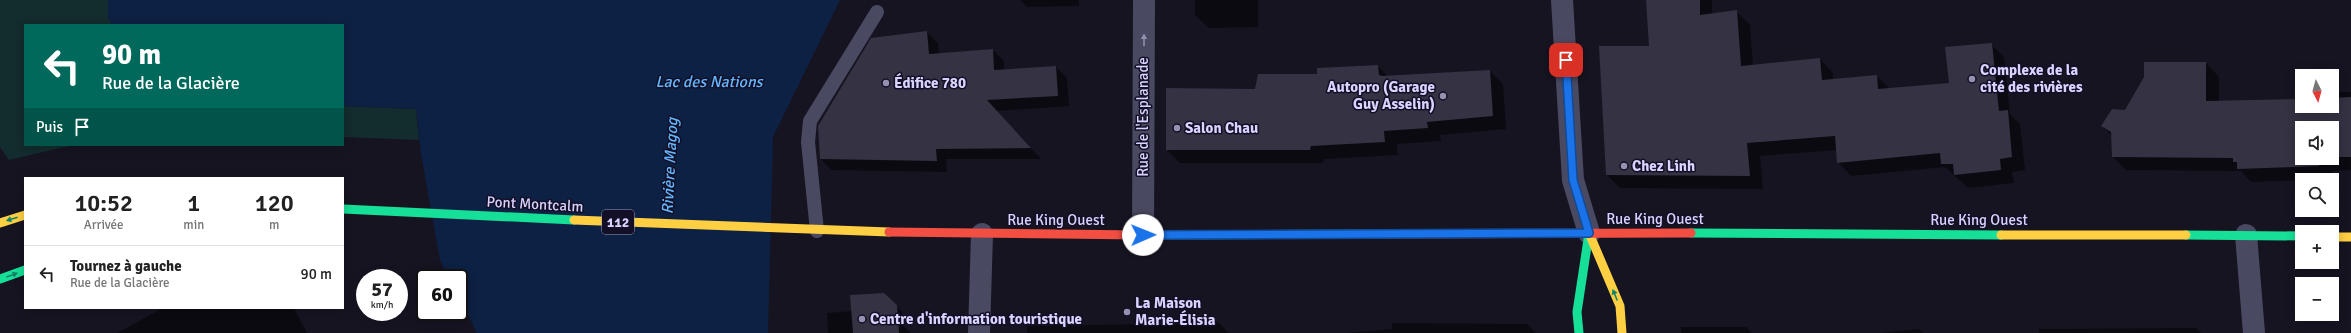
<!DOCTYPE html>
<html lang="fr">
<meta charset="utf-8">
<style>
body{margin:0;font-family:Signika,sans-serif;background:#f2f2f2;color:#222;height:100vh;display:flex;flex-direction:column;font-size:15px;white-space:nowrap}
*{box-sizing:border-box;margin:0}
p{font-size:13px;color:#767676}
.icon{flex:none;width:22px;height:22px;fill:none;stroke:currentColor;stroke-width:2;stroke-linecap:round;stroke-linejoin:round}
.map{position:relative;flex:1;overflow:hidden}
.panel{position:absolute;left:24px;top:177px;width:320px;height:132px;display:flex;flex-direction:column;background:#fff;border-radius:0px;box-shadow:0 2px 10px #0003}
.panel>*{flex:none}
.guide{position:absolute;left:24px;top:24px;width:320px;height:122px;border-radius:0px;box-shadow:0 2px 10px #0003;background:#00695c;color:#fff;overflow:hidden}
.needle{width:26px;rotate:174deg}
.tools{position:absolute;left:2295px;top:69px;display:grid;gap:8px}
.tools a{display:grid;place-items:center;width:44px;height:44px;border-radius:0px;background:#fff;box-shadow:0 2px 10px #0003;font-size:20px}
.speed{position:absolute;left:356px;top:269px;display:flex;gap:8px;font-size:20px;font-weight:700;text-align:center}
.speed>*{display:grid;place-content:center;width:52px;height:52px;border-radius:50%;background:#fff;box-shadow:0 2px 10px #0003;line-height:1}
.speed small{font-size:10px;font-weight:400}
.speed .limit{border:2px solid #111;border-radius:6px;background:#fff;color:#111}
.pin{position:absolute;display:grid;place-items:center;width:34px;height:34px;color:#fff;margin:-17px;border-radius:8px;box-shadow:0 2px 6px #0006}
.me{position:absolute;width:44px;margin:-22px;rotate:89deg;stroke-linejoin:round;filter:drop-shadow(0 0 3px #0008)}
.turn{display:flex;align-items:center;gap:14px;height:84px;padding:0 12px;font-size:18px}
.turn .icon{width:52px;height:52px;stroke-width:2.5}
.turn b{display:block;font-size:28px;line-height:34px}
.then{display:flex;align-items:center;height:38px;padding:0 12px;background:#0003;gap:8px;font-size:15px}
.eta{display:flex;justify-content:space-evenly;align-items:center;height:68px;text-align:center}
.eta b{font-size:24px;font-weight:600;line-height:28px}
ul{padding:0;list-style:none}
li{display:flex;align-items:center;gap:12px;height:56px;padding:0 12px;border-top:1px solid #e0e0e0}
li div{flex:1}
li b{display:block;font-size:15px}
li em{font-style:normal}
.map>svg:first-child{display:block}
</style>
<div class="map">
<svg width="2351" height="333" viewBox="0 0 2351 333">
<rect width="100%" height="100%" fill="#161421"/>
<!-- green -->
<path fill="#132c2d" d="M0,0H108V18L112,25H25V145H73L9,160L0,147Z
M343,106L416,109L419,140L343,137Z"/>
<!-- water -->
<path fill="#0d2144" d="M108,0H840L773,137L768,333H477L459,297V278H449L440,260L421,154L416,109L343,106V25H112L108,18Z"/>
<!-- shadow -->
<path fill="#0007" fill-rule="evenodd" d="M1020,0H1079V6L1027,7Z
M1195,0H1258V27L1209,28L1195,15Z
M1647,0H1712V15L1736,11L1750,25L1753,66L1820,59L1833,73V80L1877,76L1890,89L1950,84L1991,44L2004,57L2010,114L2020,124L2025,170L2012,172L2014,183L1968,188L1945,167L1851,176L1838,162L1837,150L1760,156L1763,189L1620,188L1607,175L1650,47Z
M927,32L938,43L939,54L993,50L1004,61V70L1056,67L1067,78L1069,106L996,111L1041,159H946L947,172L831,170L821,159Z
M2206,63L2219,77V102L2302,100V106H2332L2334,92H2351V170L2332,171V179L2251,182L2241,171L2126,170L2113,157L2112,136L2102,126ZM2302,128H2332V158H2302Z
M1378,66L1388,77L1490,71L1503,84L1506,129L1440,135L1441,141L1397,144L1398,155L1324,159L1323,163H1180L1167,150L1255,90L1319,75Z
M884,294L902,312L903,326L911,333H828L827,313L852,311Z
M163,308H294L307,333H117Z
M1218,322L1229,333H1027V326L1145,324L1147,326Z
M1392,323L1527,324L1536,333H1346L1392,329Z
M1681,327H1746L1752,333H1681Z
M2196,328L2201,333H2039V329Z
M1919,329L1923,333H1879Z"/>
<!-- building -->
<path fill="#343243" d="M1646,0H1700V15L1737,10L1741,66L1820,58L1822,80L1877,75L1878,89L1949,83L1945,47L1992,43L1999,111L2008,110L2012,157L2000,159L2001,170L1954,175L1953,164H1941L1940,153L1837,163L1835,136L1747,143L1750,176L1606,175L1599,46H1649Z
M927,31L929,54L993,49L994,70L1056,66L1058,96L987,100L1031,148L936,149L937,161L820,159L818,126L871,38Z
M2144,62H2206V101L2302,99V106H2332V98L2351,97V157H2332V128H2302V158H2319V166L2237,169V162H2233V158L2112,157L2111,132L2101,126L2112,109L2125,110L2144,77Z
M1378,65L1379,75L1382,76L1490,70L1493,116L1427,122L1428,128L1384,131L1385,142L1311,146L1310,150H1166V88L1255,89L1258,74H1317V68Z
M884,293L897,305L899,333H853L850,295Z"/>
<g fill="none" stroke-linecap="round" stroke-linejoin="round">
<!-- lane -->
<path stroke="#4a4962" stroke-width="14" d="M817,231L808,142L810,121L877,12"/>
<!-- street -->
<path stroke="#4a4962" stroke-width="22" d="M1562,0L1573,180L1589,233
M1143,235L1144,0
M2246,235L2254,333
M979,333L982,234"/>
<!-- fast -->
<path stroke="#16e098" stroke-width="9" d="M343,209L574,220
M1691,233L2001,235
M1140,235L1367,234
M2186,235L2302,236
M0,279L25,270
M1579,333L1577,312L1589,233"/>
<!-- slow -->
<path stroke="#ffcf43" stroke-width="9" d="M574,220L889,232
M0,223L25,215
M1589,233L1620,306L1622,333
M2001,235H2186
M2332,237H2351"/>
<!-- jam -->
<path stroke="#f24e42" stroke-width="9" d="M889,232L1140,235
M1367,234L1691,233"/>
</g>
<!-- one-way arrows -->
<defs><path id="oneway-solid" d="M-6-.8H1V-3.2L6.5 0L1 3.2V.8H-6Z"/></defs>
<use fill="#928eb0" href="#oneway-solid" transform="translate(1144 40) rotate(-90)"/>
<g fill="#158265">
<use href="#oneway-solid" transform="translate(12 219) rotate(162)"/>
<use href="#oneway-solid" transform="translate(12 275) rotate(-20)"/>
<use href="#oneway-solid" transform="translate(1615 295) rotate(-112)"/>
</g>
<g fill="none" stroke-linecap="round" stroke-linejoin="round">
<!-- route casing -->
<g stroke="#114b97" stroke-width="10">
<path id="route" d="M1143,235L1589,233L1573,180L1566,60"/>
</g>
<!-- route -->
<use href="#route" stroke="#1a73e8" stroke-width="7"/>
</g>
<!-- markers -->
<g fill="#9591b1" stroke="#130f26" stroke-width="1.5">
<circle cx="1972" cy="79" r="4"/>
<circle cx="886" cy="83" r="4"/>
<circle cx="1443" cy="96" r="4"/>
<circle cx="1177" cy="128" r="4"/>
<circle cx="1624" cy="166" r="4"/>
<circle cx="1127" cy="312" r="4"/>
<circle cx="862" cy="319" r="4"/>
</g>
<g text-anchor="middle" stroke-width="3" stroke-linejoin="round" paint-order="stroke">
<!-- shield labels -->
<rect fill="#130f26" stroke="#9e99be" stroke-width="1" x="602" y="210" width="32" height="24" rx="3"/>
<g font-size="14" font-weight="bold" fill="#d9d4ff">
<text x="618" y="227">112</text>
</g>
<!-- poi labels -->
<g font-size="15" font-weight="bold" fill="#d9d4ff" stroke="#130f26" text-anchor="start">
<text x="1980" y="75">Complexe de la<tspan x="1980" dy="17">cité des rivières</tspan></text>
<text x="894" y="88">Édifice 780</text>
<text x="1435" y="92" text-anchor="end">Autopro (Garage<tspan x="1435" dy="17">Guy Asselin)</tspan></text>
<text x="1185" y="133">Salon Chau</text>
<text x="1632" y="171">Chez Linh</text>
<text x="1135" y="308">La Maison<tspan x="1135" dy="17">Marie-Élisia</tspan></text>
<text x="870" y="324">Centre d'information touristique</text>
</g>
<!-- street labels -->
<g font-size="15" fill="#d9d4ff" stroke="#130f26">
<text transform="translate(1143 117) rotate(-90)" y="5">Rue de l'Esplanade</text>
<text transform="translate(535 204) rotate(3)" y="5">Pont Montcalm</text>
<text x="1655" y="224">Rue King Ouest</text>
<text x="1056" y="225">Rue King Ouest</text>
<text x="1979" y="225">Rue King Ouest</text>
</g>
<!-- water labels -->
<g font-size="16" font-style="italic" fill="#62b6ff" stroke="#130f26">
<text x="709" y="87">Lac des Nations</text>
<text transform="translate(669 166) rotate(-87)" y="6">Rivière Magog</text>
</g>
</g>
</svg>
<div class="tools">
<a><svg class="needle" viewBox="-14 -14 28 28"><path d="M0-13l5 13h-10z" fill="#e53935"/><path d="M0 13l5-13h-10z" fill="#767676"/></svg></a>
<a><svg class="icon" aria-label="sound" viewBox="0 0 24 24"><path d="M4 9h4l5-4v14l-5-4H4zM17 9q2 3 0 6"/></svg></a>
<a><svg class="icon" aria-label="search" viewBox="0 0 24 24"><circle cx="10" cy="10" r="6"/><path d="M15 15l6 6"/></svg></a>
<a>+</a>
<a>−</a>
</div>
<div class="speed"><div>57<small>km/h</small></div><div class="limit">60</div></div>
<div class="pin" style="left:1566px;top:60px;background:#d93025"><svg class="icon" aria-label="arrive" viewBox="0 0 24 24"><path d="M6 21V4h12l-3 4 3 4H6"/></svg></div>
<svg class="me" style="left:1143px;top:235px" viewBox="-20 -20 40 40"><circle r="19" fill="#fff"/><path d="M0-13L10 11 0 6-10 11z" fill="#1a73e8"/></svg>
<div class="guide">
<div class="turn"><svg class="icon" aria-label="left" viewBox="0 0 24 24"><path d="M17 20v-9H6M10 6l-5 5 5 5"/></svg><div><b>90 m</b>Rue de la Glacière</div></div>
<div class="then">Puis<svg class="icon" aria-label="arrive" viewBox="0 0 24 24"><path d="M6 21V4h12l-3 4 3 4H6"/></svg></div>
</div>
<section class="panel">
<div class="eta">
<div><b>10:52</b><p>Arrivée</p></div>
<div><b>1</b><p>min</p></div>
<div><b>120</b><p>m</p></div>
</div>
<ul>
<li><svg class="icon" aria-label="left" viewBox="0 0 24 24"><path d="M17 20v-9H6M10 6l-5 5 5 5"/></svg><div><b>Tournez à gauche</b><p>Rue de la Glacière</p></div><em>90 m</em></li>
</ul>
</section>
</div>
